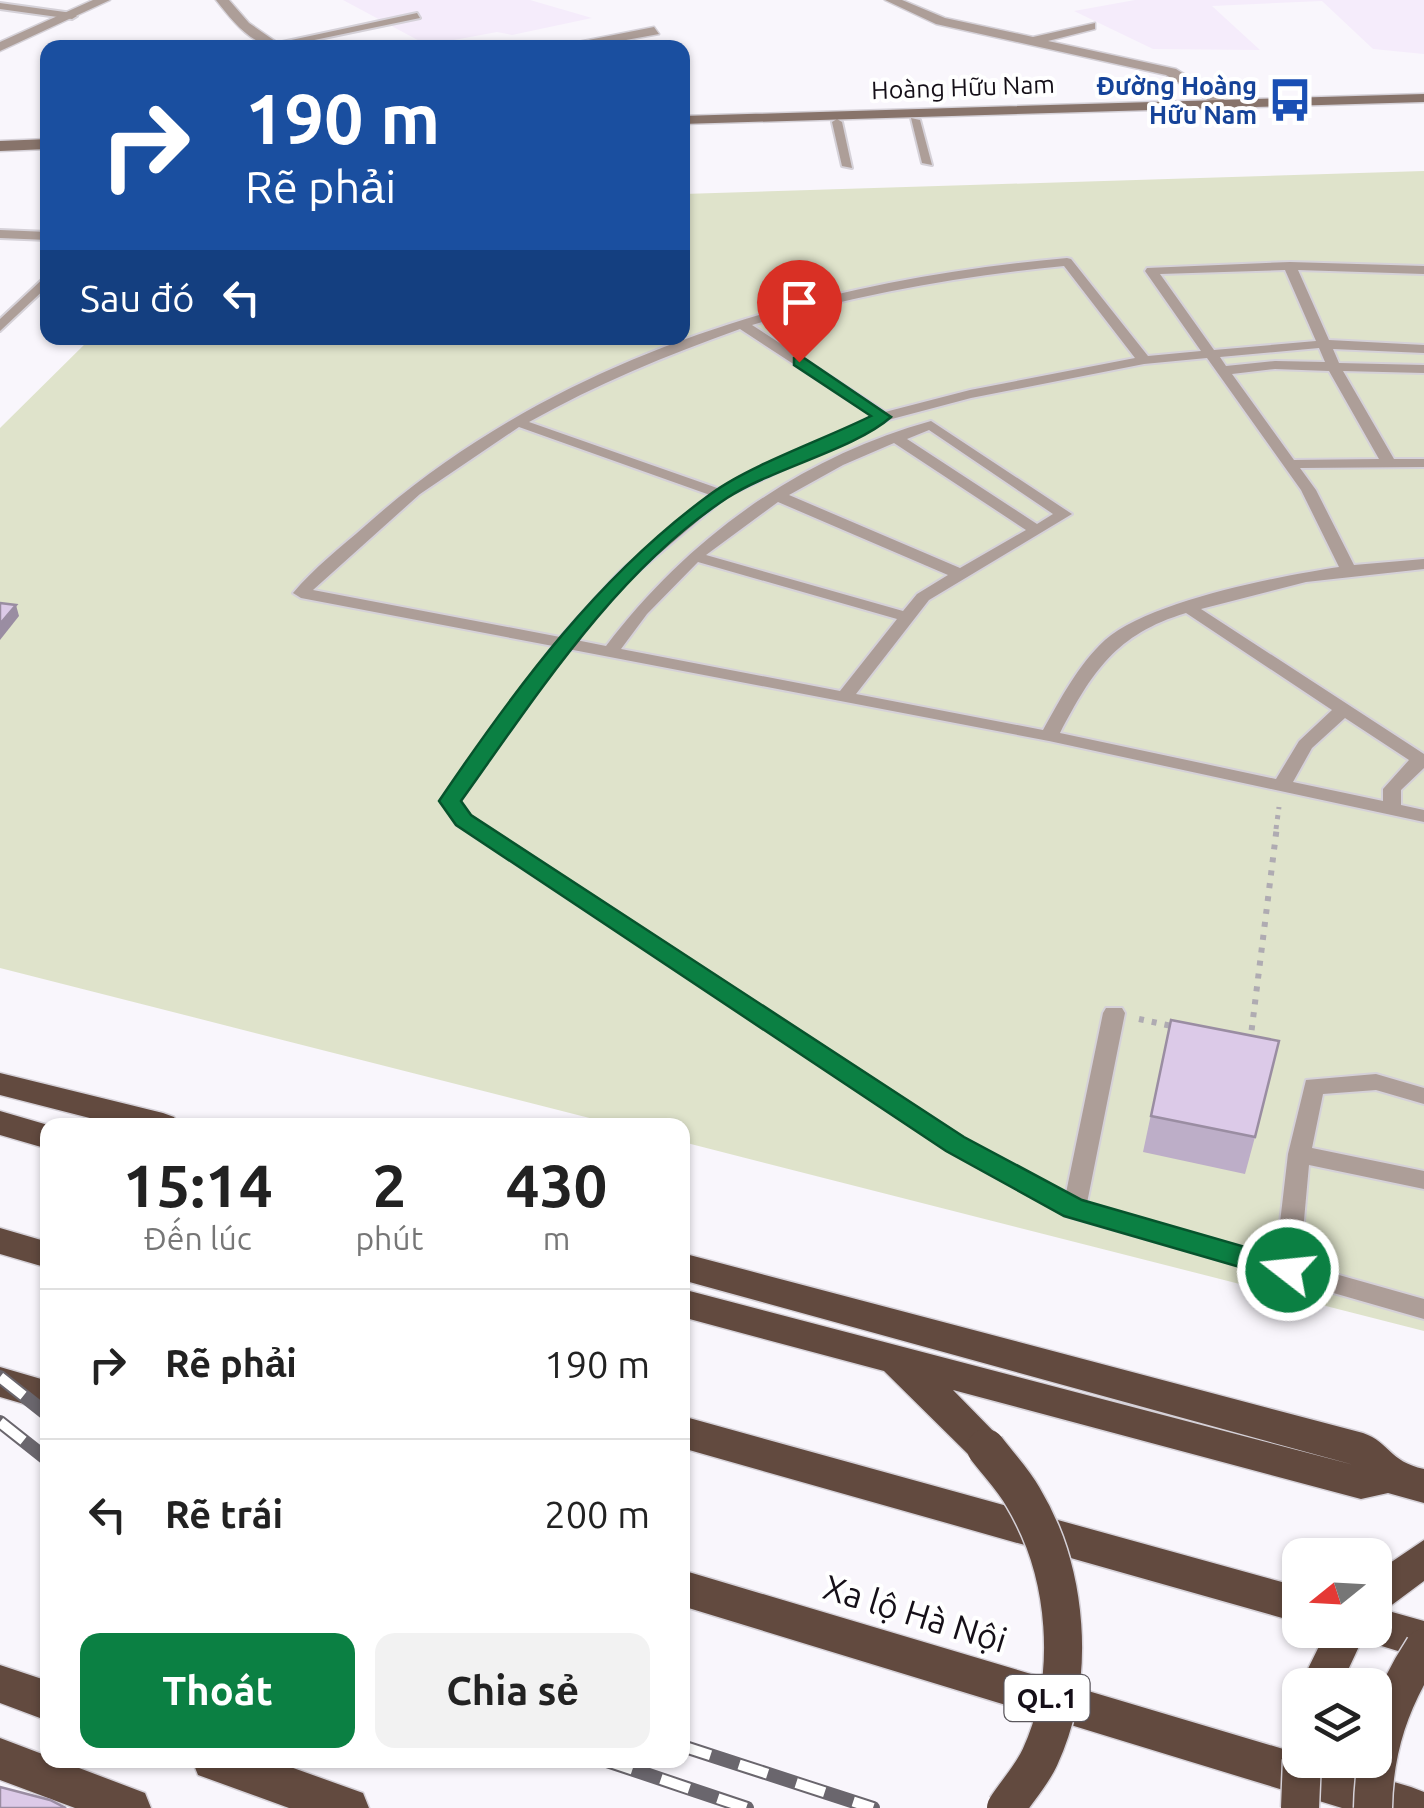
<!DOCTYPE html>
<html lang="vi">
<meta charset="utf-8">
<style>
body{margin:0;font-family:Ubuntu,sans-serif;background:#f2f2f2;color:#222;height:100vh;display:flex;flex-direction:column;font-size:38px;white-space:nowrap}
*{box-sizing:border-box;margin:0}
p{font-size:32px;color:#767676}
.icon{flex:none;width:55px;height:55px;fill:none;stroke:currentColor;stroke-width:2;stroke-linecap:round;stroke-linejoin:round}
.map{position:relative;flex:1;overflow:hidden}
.sheet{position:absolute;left:40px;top:1118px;width:650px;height:650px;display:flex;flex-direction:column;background:#fff;border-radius:20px;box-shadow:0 2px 8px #0004}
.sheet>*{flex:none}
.guide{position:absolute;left:40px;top:40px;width:650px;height:305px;border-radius:20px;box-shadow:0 2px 8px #0004;background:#1a4fa0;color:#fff;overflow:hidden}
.needle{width:65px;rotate:252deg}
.controls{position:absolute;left:1282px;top:1538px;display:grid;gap:20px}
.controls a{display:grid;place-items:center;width:110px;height:110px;border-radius:20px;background:#fff;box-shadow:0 2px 8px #0004;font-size:50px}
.pin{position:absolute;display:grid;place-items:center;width:85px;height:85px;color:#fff;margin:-102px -42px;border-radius:50% 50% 50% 0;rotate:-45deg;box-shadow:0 0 10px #0007}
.pin .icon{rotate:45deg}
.me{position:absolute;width:110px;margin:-55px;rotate:286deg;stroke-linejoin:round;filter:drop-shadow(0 0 8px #0008)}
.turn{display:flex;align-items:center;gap:35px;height:210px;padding:0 40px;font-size:45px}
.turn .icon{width:130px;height:130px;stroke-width:2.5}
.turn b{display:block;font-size:70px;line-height:85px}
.then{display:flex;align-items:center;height:95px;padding:0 40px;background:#0003;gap:20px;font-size:38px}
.eta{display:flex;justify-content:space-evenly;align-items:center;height:170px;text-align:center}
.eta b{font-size:60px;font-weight:700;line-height:70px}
.action{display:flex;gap:20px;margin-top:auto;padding:20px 40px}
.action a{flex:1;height:115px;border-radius:20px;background:#0b8043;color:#fff;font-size:40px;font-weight:700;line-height:115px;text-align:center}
.action a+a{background:#f2f2f2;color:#222}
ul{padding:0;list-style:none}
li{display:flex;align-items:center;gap:30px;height:150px;padding:0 40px;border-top:2px solid #e0e0e0}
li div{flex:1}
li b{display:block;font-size:38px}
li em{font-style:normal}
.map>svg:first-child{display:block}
</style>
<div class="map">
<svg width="1424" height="1808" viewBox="0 0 1424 1808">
<rect width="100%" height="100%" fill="#f9f6fc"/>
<!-- built -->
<path fill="#f5ecfb" d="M343,0H530L592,18L512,35L497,32L427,45Z
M1135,0H1424V54L1373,49L1322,1L1212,6L1260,50L1153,49L1074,11Z"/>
<!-- green -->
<path fill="#dfe3cb" d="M1424,171V1331L683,1142L682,1125H617L0,968V428L91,338H682L683,194Z"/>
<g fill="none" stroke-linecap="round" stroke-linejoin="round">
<!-- service casing -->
<g stroke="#d5d1d8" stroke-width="4">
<path id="service" d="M0,3L72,13L77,16L72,19L0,9Z
M417,13L420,18L276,48H254Z
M911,118L920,120L932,165L922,163Z
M837,119L842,122L852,168L842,166L832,122Z
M0,230L48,232V240L0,238Z
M1067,258L1071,259L1148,356L1201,351L1145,271L1147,268L1290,262L1424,266V274L1298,270L1329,340L1424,345V353L1333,349L1339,363L1424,365V373L1343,371L1394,459H1424V467L1300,468L1316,490L1354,565L1424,559V569L1306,582L1201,609L1424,754V768L1401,790V805L1424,810V822L1049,741L568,649L460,801L470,816L963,1138L1066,1193L1103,1013L1106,1008H1122L1125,1013L1087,1203L1276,1257L1288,1154L1306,1080L1376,1074L1424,1088V1104L1376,1090L1323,1094L1312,1148L1424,1171V1189L1309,1165L1300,1264L1424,1299V1319L1066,1216L947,1150L456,824L441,801L553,646L301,598L293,593C314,568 341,547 365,526C557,354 815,281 1067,258ZM1064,266L1135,358L970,390L885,412L752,325C855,295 957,276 1064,266ZM1285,270L1316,341L1214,350L1160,274ZM740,329L873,416L720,489L529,422C597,384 667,355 740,329ZM1319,348L1325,362L1275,361L1226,366L1220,357ZM1207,358L1301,490L1339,567C1279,576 1149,601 1105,640C1078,665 1061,698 1043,730L856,694L929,600L1072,514L931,421C799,458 689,537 606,646L576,640L631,578L726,497L888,420L971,398L1144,364ZM1275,369L1329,371L1379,459L1294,460L1232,374ZM519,427L710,495L619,572L560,637L313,590L420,494ZM929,430L1053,514L1037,524L907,439ZM894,443L1026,530L960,568L789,495L843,465ZM778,502L948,575L917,594L903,611L706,555ZM698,562L897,619L840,691L621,649L647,614ZM1186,613L1332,710L1299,741L1276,779L1060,733C1092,672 1116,634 1186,613ZM1345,718L1409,760L1383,789V801L1293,782L1312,748Z
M48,274V286L0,331V319Z"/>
</g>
<!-- minor casing -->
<g stroke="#d5d1d8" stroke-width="3">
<path id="minor" d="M885,0H902L945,18L1033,37L1095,23V29L1048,41L1176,69L1231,104L1219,107L1166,75L936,24Z
M654,27L659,34L582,48H548Z"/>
</g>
<!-- tertiary casing -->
<g stroke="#d5d1d8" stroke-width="3">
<path id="tertiary" d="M93,0H110L0,51V42Z
M216,0H229L249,23L285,48C253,48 234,23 216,0Z"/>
</g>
<!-- secondary casing -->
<g stroke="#d5d1d8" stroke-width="3">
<path id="secondary" d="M1424,94V102L682,124V116Z
M48,139V149L0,151V141Z"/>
</g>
<!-- trunk casing -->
<g stroke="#d5d1d8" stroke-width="3">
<path id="trunk" d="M0,1073L163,1113L174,1117L179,1125H117L0,1095Z
M0,1111L48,1125V1149L0,1135Z
M0,1228L48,1242V1268L0,1254Z
M682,1253L1363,1433C1391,1443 1388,1461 1424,1469V1503L1388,1493L1361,1499L953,1390L999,1437L1004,1448L999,1459L986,1464L973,1459L884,1371L682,1317V1289L1354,1465L682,1280Z
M0,1367L48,1381V1411L0,1397Z
M682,1416L1300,1587V1623L682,1448Z
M1424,1540V1581L1385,1610L1424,1621V1659L1362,1640L1341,1685H1300L1327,1630H1375V1573Z
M682,1570L1300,1754V1760H1320L1411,1787L1424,1792V1808H1342L682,1606Z
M0,1665L48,1681V1721L0,1703Z
M0,1738L145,1793L151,1808H75L0,1780Z
M192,1760H271L363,1793L369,1808H289L198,1775Z"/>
</g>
<!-- path-far1 -->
<path stroke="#afabb2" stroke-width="5" stroke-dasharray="4 6" stroke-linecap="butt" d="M1276,829L1279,807"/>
<!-- path -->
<path stroke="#afabb2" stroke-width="6" stroke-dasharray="5 8" stroke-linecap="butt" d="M1139,1019L1176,1027
M1250,1043L1277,826"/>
<!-- service -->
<use href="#service" fill="#ad9e98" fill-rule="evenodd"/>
<!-- minor -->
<use href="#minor" fill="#ad9e98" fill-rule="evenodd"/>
<!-- tertiary -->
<use href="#tertiary" fill="#ad9e98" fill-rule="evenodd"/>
<!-- secondary -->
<use href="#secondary" fill="#88746b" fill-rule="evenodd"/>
<!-- trunk -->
<use href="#trunk" fill="#624a3f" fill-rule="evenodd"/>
<!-- rail casing -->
<g stroke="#6a666d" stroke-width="14">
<path id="rail" d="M0,1377L48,1415
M0,1422L48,1460
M682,1746L873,1808
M604,1760L747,1808"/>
</g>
<!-- rail -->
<use href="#rail" stroke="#fff" stroke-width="10" stroke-dasharray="30" stroke-linecap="butt"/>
<!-- trunk-bridge casing -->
<g stroke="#d5d1d8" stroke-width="41" stroke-linecap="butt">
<path id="trunk-bridge" d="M986,1448C998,1464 1013,1479 1023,1497C1068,1572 1077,1677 1040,1757C1032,1775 1017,1791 1006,1808
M1300,1808L1302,1760
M1373,1808C1374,1748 1391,1698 1424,1648"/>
</g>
<!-- trunk-bridge -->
<use href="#trunk-bridge" stroke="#624a3f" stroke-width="38"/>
</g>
<!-- wall -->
<path fill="#bdaec8" d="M1171,1020L1255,1137L1245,1174L1143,1152Z"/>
<!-- shaded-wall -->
<path fill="#9a8da2" d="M16,605L19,616L0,640V624Z"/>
<!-- building -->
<path fill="#dccae8" stroke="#9a8da2" stroke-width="2.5" d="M0,603L16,605L0,624Z
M1171,1020L1279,1041L1255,1137L1151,1116Z
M0,1787L50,1800L66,1808H0Z"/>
<!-- route -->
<path fill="#0b8043" stroke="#07532c" stroke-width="2.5" d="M794,358H804L891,417C855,449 771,469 727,498C616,571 537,695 461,801L471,815L964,1137L1082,1200L1297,1262L1301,1270L1297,1278L1288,1281L1064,1216L946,1151L456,825L439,801C516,687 600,574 712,493C750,465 827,438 871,416L794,365Z"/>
<!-- icons -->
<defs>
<g id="bus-bare" transform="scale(3.45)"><path d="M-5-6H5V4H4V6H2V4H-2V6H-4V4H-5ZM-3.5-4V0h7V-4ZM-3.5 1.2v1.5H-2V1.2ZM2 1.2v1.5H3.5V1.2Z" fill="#1a4fb4" stroke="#fff" stroke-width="2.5" paint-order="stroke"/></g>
</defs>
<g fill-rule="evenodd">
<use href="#bus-bare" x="1290" y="100"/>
</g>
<g text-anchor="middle" stroke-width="8" stroke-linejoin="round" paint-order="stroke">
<!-- far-transit labels -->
<g font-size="25" font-weight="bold" fill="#164399" stroke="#fff" text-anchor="end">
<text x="1257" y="95">Đường Hoàng<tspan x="1257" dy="29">Hữu Nam</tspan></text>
</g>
<!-- far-street labels -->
<g font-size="25" fill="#150f18" stroke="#fff">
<text transform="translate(963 87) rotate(-2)" y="9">Hoàng Hữu Nam</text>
</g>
<!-- shield labels -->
<rect fill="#fff" stroke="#5b575d" stroke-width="2.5" x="1004.5" y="1675" width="85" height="46" rx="8"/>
<g font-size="28" font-weight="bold" fill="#150f18">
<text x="1047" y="1708">QL.1</text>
</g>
<!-- near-street labels -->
<g font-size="35" fill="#150f18" stroke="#fff">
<text transform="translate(915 1614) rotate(17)" y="12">Xa lộ Hà Nội</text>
</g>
</g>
</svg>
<div class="controls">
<a><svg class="needle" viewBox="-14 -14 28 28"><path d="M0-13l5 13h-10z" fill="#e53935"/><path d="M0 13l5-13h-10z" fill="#767676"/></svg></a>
<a><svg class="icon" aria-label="layers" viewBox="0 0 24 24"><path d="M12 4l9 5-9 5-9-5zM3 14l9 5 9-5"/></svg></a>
</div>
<div class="pin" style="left:799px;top:362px;background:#d93025"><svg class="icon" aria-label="arrive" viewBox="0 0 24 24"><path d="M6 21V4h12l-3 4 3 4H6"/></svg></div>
<svg class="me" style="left:1288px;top:1270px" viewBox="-20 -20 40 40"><circle r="17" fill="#0b8043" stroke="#fff" stroke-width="3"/><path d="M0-11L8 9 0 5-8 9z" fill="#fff"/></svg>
<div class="guide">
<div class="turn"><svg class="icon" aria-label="right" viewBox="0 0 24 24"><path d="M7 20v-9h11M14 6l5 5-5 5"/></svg><div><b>190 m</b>Rẽ phải</div></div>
<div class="then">Sau đó<svg class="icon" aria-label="left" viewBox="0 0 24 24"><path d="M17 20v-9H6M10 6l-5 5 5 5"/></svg></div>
</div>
<section class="sheet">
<div class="eta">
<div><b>15:14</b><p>Đến lúc</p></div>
<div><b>2</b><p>phút</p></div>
<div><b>430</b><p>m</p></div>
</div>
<ul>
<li><svg class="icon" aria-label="right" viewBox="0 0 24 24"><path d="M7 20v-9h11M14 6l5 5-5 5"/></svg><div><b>Rẽ phải</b></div><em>190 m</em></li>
<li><svg class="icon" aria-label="left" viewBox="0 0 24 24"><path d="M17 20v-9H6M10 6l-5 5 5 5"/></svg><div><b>Rẽ trái</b></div><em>200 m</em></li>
</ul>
<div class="action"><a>Thoát</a><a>Chia sẻ</a></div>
</section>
</div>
